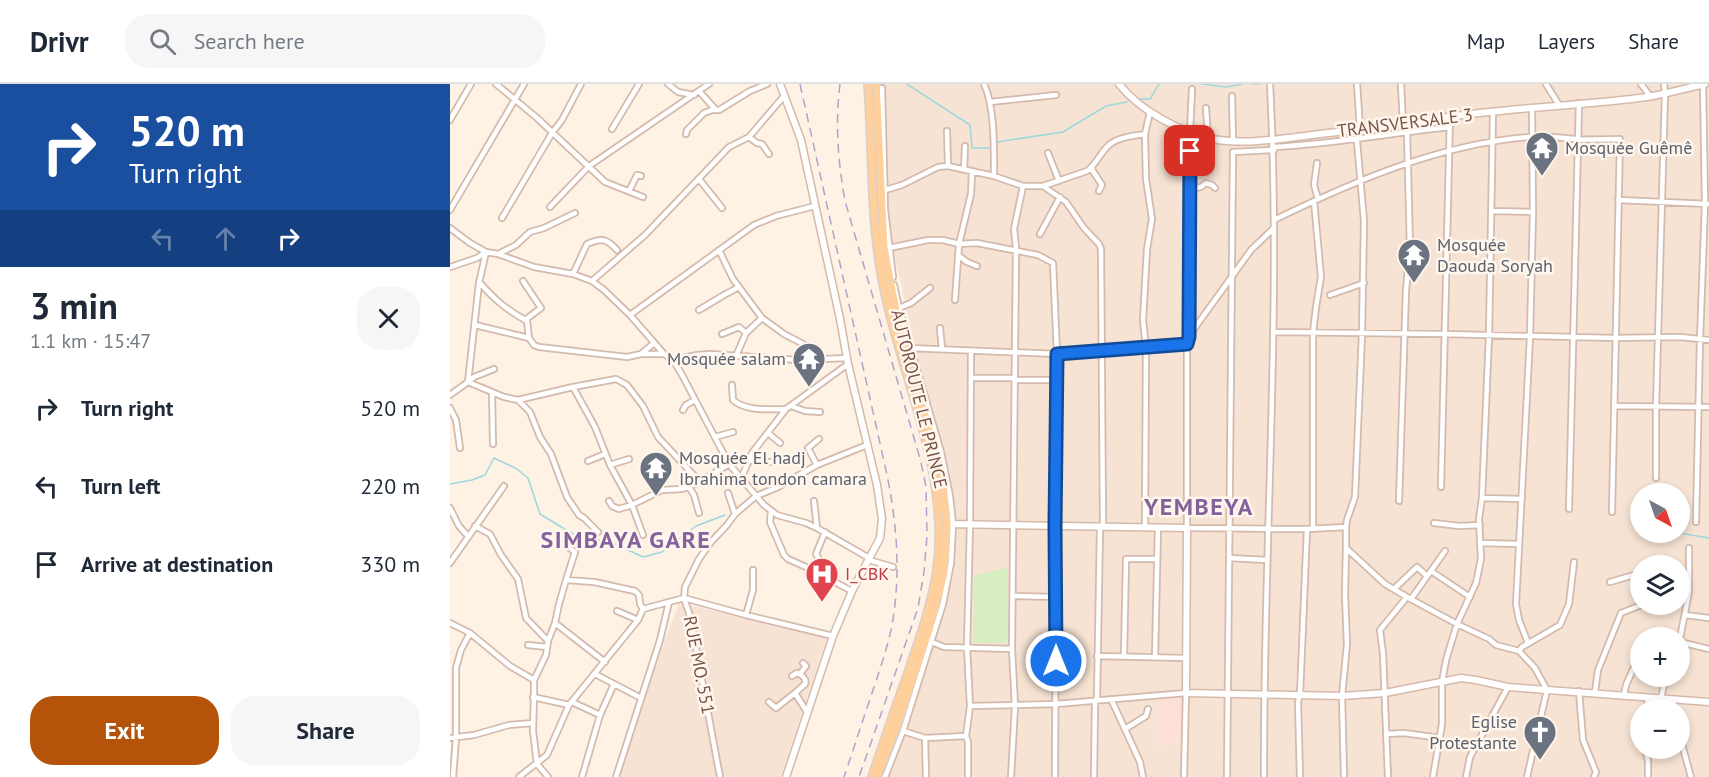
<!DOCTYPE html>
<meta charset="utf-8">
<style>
body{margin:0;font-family:"PT Sans",sans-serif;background:#f6f6f7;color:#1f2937;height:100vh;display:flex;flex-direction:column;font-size:22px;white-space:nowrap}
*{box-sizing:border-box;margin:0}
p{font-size:20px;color:#747a83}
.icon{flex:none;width:33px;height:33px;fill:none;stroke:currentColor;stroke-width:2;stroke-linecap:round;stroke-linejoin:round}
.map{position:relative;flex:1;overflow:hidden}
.side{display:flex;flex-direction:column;background:#fff;width:450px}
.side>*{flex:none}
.banner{background:#1a4fa0;color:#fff;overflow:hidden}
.needle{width:39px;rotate:140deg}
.fabs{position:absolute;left:1180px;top:399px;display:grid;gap:12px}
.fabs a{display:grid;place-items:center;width:60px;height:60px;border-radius:50%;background:#fff;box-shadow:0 3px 9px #0003;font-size:30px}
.pin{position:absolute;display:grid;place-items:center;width:51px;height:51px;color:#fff;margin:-26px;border-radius:12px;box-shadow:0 3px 9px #0006}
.me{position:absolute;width:66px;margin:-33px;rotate:0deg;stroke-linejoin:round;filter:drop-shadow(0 0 4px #0008)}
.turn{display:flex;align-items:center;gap:21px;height:126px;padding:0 30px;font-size:27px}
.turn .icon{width:78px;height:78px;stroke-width:2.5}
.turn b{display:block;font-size:42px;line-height:51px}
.lanes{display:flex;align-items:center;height:57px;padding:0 30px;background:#0003;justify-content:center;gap:30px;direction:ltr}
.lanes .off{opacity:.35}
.round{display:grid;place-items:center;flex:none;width:63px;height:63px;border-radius:24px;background:#f6f6f7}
.summary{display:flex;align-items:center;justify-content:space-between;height:102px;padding:0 30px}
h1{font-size:36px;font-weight:800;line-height:45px}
.action{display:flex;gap:12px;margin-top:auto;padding:12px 30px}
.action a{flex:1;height:69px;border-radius:24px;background:#b45309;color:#fff;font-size:24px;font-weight:800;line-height:69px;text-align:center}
.action a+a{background:#f6f6f7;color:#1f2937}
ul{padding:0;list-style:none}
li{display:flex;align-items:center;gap:18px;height:78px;padding:0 30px}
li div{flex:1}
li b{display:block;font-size:22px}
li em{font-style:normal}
header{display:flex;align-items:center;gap:36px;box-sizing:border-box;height:84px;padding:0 30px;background:#fff;border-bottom:2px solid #e0e1e3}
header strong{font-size:28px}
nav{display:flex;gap:33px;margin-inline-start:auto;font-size:21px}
.search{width:420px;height:54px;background:#f6f6f7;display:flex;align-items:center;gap:15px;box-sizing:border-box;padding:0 21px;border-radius:24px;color:#747a83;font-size:22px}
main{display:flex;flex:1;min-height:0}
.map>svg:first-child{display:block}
</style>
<header>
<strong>Drivr</strong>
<div class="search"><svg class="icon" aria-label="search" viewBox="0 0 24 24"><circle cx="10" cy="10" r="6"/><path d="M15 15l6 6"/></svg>Search here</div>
<nav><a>Map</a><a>Layers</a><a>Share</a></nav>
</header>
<main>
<section class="side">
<div class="banner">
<div class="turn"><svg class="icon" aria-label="right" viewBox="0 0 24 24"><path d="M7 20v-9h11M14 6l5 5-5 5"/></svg><div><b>520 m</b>Turn right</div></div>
<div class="lanes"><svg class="icon off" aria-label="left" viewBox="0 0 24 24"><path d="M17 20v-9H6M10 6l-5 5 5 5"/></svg><svg class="icon off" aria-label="ahead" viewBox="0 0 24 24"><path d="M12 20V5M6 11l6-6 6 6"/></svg><svg class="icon" aria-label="right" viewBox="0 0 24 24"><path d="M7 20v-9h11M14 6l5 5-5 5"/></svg></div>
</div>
<div class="summary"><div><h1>3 min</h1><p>1.1 km · 15:47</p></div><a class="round"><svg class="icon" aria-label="close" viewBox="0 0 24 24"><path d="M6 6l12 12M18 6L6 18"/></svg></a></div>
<ul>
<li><svg class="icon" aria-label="right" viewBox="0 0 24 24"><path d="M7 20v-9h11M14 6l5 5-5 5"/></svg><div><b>Turn right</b></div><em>520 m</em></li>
<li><svg class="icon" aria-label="left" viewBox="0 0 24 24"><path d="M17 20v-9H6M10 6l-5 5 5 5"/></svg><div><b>Turn left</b></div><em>220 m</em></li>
<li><svg class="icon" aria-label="arrive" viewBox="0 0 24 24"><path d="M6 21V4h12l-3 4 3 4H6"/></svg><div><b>Arrive at destination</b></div><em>330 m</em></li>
</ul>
<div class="action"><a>Exit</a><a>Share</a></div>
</section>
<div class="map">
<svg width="1259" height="693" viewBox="0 0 1259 693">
<rect width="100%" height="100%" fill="#fef2e5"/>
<!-- residential -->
<path fill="#f6e3d3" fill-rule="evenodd" d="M429,0H1259V693H432L494,516L502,427L450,195L437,147L431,16ZM1191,410H1230V448H1191ZM1191,482H1230V520H1191ZM1191,554H1230V592H1191ZM1191,626H1230V664H1191Z
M229,519L377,553L331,693H164Z"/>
<!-- commercial -->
<path fill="#ffe0d8" d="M707,614H729V660L707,661Z"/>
<!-- green -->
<path fill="#d8edc2" d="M558,483L557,559H523L524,492Z"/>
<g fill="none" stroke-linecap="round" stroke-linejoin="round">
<!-- stream -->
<path stroke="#9dd8db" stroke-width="1.5" d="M457,0L520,41L522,64H540
M752,0L776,3L792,0
M803,0H809
M687,15H700L709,0
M547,58L613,48L656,22L677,18
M0,400L22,396L35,391L44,374L67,385L78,394L90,430L123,450L163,459L193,473L212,468L246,442L275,431
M1229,449L1259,454"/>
<!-- street casing -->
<g stroke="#d3baad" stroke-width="8">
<path id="street" d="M46,0L86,33L155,98L193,113
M218,0L228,8L244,11
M534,0C545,23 544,67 544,92
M907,0L910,45
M951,0L953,40
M1096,0L1109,21
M1191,0L1200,12
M432,4L435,126L443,193
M742,5L740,48L739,253L737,260V444L857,445L896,443L897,436L905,413L912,250L914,137L906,46
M249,7L266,26
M782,12L783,57
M540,18L606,11
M756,24L758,54
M0,36L21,0
M162,45L189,0
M497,47L498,82
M236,50L237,46L254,29L262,26H269L300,7L317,0
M299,53L307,59L312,60L319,70
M824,63C883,60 941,49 1000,43
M598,69L609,97
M867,79L864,101L868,115
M641,84L652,101L649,107
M514,86L515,62
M249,95L272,124
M593,102L616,118L634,144L649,160L651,165L653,443
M740,105L751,103L756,99L762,101L765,104
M435,106L452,101L488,83L498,82L544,92L573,102H593L637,87C646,81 650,69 659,61C668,53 684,52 695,50
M179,107L187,91L191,92
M1168,116L1259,120
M100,123L139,82L259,0
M0,126L74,0
M1042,127L1083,128
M52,134L102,49L112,36L131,0
M824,136C904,97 990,60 1079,53C1094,51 1110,54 1125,55C1140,56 1155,55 1170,55L1162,428
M0,144L20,159L36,168L48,170L84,183L123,190L142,197L154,206L180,231L214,270L223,276L231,289L279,380L314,421L327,431L356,439L367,444L419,474
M590,150L610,113
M439,164L478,156H493L509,160L527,159L588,171L603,179L607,270L605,693
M269,166L283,195L312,234L334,250L355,261L371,276
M48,170L66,161L80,148L94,144L125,129
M508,171L517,178L527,182
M0,183L27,174L36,168
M123,190L137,160C152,154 156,154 167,166
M73,197L91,224L75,236
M142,197L195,151L279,63L299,53L334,12
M30,199C45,216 57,226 77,237L79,254
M880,211L914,199
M505,216L509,160L521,110L522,88
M449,224L461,219L480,204
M249,226L274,211L289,203
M180,231L304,141L326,132L365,122
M25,241L79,254L84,261L89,263L177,273L191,270H214
M490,244L492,265
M823,248L995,250L1165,254L1230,253L1259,256
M272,250L289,243L296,249
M739,252L801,166L824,144
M459,264L607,270L737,260
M191,270L204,259
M286,272L296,249L312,234
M223,276L247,271L261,270L348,276L397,274
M44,285L24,293L18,298L54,313L68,316L123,303L145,343L160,381L182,421L193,451
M521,294H564
M564,296H607
M282,301L283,316C297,328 320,325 336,325
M123,303L166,295L177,301L193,322L208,353L250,398L279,380
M42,308L43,360
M0,311L18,298L29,199L36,168
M68,316L80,328L90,353L101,370L117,413L129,431L134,434L148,448
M341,322L355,327L370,328
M1164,322L1259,323
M0,324L6,336L10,364
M233,326L236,321L245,316
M318,349L330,359
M265,353L283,348
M299,376L307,378H324
M138,377L155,370
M160,381L179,375
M367,381L358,364L369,355
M1206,394V323L1215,9L1214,0
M291,395L302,369L336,325L398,280
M239,403L244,411L249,429
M991,403L1000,32
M278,409L285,430
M1032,414L1072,415
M159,417L162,422L169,425L182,421L212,406L232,405L250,398
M364,417L367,444
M949,417L956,206L960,164L957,47
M0,424L9,442L18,452
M1119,425L1129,19
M321,427L320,438L334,471L338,475L356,483
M1246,438L1250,256L1255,119L1253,1
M984,439L1009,442L1030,441
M25,442L40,450L51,471L68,495L76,534L98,557
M695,443L696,263L693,236L697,165L702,135L696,95L695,50L700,28
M896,443V464L935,500L957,513L1007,540L1039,555L1046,561L1069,567L1085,584L1097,606L1077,693
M863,445V249L866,223L871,193L864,117
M1031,459L1069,460
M114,460L125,468L116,496
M779,474L817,476
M369,475L366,470L375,448
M419,476L443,483
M0,479L54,402
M981,487L1020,513
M371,491L402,507
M1160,498L1191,489
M944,505L967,483L977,492
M564,512L605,513
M961,515L995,467
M167,527L188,536
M296,531L303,506V486
M1235,531L1259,534
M0,539L20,549L60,582L84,596
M1197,554L1199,551
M1230,554L1239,508V464
M479,557L494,563L562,565
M1230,558L1259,565
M1078,559L1069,536L1066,520L1080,253L1083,128L1082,24
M78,561L97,563
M1069,567L1072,563L1110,541L1119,520L1124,478
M647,572L735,574
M674,572L676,475H707
M705,573L708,443
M155,578L105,539L109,520L116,496L144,498L185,507L189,511L190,520L193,525
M145,590L191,614
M350,590L356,582L353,579
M342,592L347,589C352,591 357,595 355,600L345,609L357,628
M1129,607L1133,656L1146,688L1144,693
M1145,608L1148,586L1171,529L1194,520
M1174,611L1176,601L1191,568
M83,613L119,621
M1211,614L1216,592
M661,615L690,678L693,693
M647,616L650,443
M1223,616L1224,626
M122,618L150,631
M319,618L326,624L345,609
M520,622L606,620L736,609L734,693
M1197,626L1198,613
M675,645L696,632L698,625
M453,647L475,654L516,652
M936,650L954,649L990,654
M1230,653L1241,693
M0,654L24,651L59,641L83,639
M475,654L476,693
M1195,664L1198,677V693
M3,693L6,654V584L11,566L20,549
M69,693L97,671L119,621L188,536L193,525L234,514L235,503L249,475L261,458L277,441L285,430L306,412L326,404L367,381L417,361
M98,693L87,680L83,647L84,608V596L96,571L98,557L105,539
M132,693L150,631L164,600
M166,693L210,556L219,518
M270,693L240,532L234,514L296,531L383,552
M435,693L453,647L493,520L501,479L503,440L500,412L491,368L449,224L444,201
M518,693V658L516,652L520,622L517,563L520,440L521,267
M561,693L565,622L562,565L566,165L564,145L573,102
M644,693L645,616
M777,693L783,68L824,66
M814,693C813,462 832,231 820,0
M850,693L848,618L850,611L857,445
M894,693L892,612L897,560L895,511L896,464
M938,693L933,570L930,546L957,513
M983,693L992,640V598L996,576L1007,540L1026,499L1031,475L1029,435L1032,414L1039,252L1043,28
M1016,693L1020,673L1058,603"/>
</g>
<!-- secondary casing -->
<g stroke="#d6b9aa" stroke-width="9">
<path id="secondary" d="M330,0L351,56L390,235L398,280L427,401L432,435L430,454L402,507L383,552L336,693
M669,0C689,26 730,48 762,55C795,61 829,55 862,51C907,46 952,39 998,33C1064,23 1131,22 1197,13C1217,10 1236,4 1255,0
M497,440L737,444L736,609L892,612L935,609L1011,594L1026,596L1058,603L1259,618"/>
</g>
<!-- primary casing -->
<g stroke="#d9cfcc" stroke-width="10">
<path id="primary" d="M418,0C423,65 420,130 432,194C449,291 501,385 487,486C482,520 470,553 459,586C446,622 434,657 422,693
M426,0L434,164L448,237L492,392L497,440L494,489L479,546L446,644L427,693"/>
</g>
<!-- street -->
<use href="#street" stroke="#fff" stroke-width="4.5"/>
<!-- secondary -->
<use href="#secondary" stroke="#fff" stroke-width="6"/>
<!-- primary -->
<use href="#primary" stroke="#ffd09b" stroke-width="7"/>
<!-- rail -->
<path stroke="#b3a2c9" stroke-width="1.5" stroke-dasharray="9 6" stroke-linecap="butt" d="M350,0L437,391C447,440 451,490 442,541C437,566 428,591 420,615C411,641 403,667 394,693
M390,0C385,39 388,78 395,117L471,378L476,403L477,452L474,488L468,524L409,693"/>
</g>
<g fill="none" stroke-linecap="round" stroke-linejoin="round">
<!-- route casing -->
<g stroke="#114b97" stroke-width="15">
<path id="route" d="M606,577L605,441L607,270L737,260L739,253L740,67"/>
</g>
<!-- route -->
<use href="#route" stroke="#1a73e8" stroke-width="10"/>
</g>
<!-- icons -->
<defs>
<g id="temple-pin" transform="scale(1.725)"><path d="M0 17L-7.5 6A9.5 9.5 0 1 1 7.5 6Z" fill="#6b7280" stroke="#fff6ed"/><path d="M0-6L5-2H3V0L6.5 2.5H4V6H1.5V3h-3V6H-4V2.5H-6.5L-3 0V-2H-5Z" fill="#fff"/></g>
<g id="hospital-pin" transform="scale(1.725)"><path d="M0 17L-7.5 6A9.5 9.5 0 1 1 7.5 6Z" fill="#e0444e" stroke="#fff6ed"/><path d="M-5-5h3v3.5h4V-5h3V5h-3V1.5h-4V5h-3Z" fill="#fff"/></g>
<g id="church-pin" transform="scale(1.725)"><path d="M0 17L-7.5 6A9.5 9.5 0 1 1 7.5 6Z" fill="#6b7280" stroke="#fff6ed"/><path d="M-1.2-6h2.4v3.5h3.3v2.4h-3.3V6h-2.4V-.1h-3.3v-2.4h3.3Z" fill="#fff"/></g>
</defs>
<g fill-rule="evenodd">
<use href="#temple-pin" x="1092" y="64"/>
<use href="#temple-pin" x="964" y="171"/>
<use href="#temple-pin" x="359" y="275"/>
<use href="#temple-pin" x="206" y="384"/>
<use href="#hospital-pin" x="372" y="490"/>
<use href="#church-pin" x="1090" y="648"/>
</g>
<g text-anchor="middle" stroke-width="5" stroke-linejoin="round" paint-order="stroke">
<!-- street labels -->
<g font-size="18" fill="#795548" stroke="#fff6ed">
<text transform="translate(955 39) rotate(-7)" y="6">TRANSVERSALE 3</text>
<text transform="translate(469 315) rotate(76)" y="6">AUTOROUTE LE PRINCE</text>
<text transform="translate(249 581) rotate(79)" y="6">RUE MO. 551</text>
</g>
<!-- worship labels -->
<g font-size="18" fill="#5b616d" stroke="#fff6ed" text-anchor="start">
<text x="1115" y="70">Mosquée Guêmê</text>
<text x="987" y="167">Mosquée<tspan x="987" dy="21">Daouda Soryah</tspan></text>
<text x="336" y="281" text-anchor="end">Mosquée salam</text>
<text x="229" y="380">Mosquée El hadj<tspan x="229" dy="21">Ibrahima tondon camara</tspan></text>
<text x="1067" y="644" text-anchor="end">Eglise<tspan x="1067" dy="21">Protestante</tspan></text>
</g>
<!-- health labels -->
<g font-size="18" fill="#be3a42" stroke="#fff6ed" text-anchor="start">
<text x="395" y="496">I_CBK</text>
</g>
<!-- district labels -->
<g font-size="24" font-weight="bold" letter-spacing="1.5" fill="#84639c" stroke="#fff6ed">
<text x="749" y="431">YEMBEYA</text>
<text x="176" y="464">SIMBAYA GARE</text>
</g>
</g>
</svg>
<div class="fabs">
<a><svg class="needle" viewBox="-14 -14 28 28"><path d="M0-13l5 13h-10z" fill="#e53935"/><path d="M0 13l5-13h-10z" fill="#747a83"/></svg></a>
<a><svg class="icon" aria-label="layers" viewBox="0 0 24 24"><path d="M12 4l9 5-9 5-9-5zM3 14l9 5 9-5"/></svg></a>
<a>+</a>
<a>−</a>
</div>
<div class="pin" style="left:740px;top:67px;background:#d93025"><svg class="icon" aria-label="arrive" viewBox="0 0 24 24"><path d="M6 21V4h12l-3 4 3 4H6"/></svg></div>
<svg class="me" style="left:606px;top:577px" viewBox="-20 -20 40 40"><circle r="17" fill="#1a73e8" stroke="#fff" stroke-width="3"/><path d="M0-11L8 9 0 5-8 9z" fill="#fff"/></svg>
</div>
</main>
